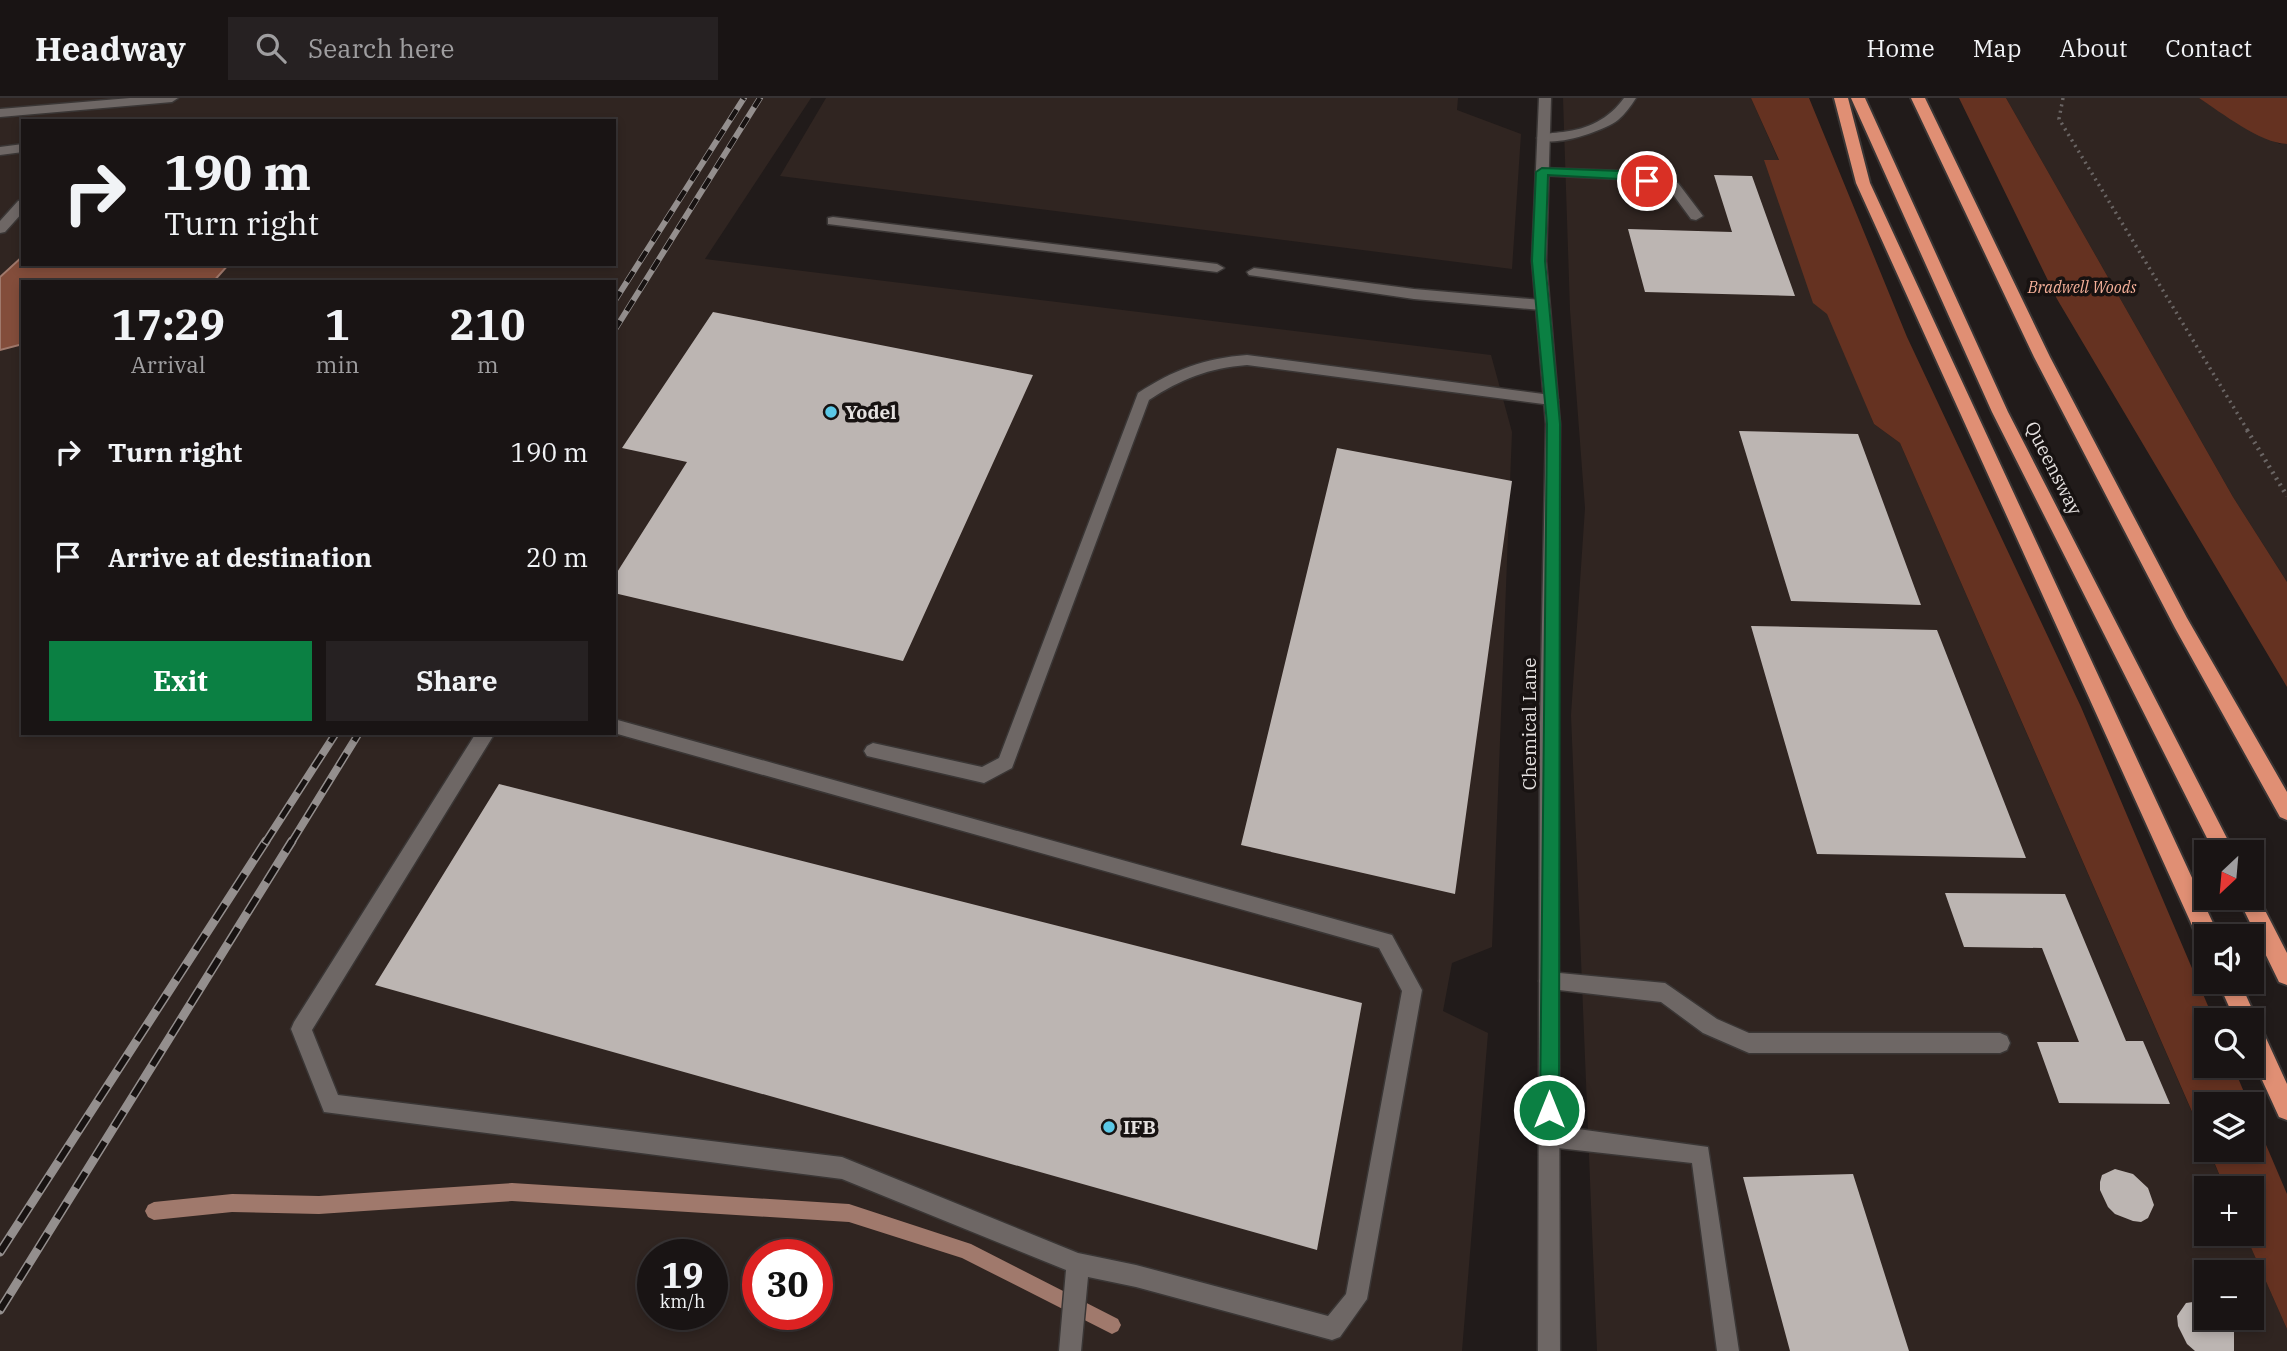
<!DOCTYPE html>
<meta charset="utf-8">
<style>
body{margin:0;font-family:"IBM Plex Serif",serif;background:#262122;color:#f1f3f6;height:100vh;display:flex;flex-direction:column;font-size:26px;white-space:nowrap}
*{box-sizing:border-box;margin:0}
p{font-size:23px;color:#9f9ea0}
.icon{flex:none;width:38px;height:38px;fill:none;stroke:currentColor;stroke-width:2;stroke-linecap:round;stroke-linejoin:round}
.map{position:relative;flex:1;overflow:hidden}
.panel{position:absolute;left:21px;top:182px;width:595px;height:455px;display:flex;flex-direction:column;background:#191414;border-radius:0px;box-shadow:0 4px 10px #0003,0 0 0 2px #373334}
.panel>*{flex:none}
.banner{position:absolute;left:21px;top:21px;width:595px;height:147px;border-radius:0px;box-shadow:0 4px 10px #0003,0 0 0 2px #373334;background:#191414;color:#f1f3f6;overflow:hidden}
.needle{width:46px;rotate:206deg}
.controls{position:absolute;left:2194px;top:742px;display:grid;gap:14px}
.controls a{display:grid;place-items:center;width:70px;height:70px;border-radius:0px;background:#191414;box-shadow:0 4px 10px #0003,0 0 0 2px #373334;font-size:35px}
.speed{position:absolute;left:637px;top:1141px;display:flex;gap:14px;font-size:35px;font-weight:700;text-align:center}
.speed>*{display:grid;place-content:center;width:91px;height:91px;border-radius:50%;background:#191414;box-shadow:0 4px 10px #0003,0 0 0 2px #373334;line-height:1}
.speed small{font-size:18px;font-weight:400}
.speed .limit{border:10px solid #d22;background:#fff;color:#111}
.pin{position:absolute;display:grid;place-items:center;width:60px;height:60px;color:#fff;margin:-30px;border:4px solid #fff;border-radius:50%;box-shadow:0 2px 7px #0007}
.me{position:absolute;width:77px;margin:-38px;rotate:0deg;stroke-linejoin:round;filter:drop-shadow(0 0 5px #0008)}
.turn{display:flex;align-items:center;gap:24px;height:147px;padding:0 28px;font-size:32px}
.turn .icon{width:91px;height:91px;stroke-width:2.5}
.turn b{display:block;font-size:49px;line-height:60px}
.eta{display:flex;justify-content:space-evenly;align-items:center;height:119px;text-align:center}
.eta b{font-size:42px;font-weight:800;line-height:49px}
.cta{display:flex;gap:14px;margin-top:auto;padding:14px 28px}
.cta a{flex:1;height:80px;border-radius:0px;background:#0b8043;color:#fff;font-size:28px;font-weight:800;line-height:80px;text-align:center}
.cta a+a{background:#262122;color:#f1f3f6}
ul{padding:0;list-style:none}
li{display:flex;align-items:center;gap:21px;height:105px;padding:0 28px}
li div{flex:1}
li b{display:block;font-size:26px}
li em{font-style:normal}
header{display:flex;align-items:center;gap:42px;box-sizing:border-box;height:98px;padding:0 35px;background:#191414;border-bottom:2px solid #373334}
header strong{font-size:33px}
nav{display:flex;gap:38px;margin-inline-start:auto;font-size:24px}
.search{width:490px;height:63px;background:#262122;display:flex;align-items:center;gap:18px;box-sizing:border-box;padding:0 24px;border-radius:0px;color:#9f9ea0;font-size:26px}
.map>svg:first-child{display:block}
</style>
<header>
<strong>Headway</strong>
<div class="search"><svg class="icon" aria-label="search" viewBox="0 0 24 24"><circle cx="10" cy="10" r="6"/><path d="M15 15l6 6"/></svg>Search here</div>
<nav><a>Home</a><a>Map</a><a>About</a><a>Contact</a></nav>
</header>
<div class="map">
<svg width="2287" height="1253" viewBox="0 0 2287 1253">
<rect width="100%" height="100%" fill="#211b1a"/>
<!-- built -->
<path fill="#302521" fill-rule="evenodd" d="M0,0H811L705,161L1491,257L1512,334L1492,849L1452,865L1443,913L1488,935L1462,1253H0ZM23,23H614V166H23ZM23,184H614V635H23ZM653,1157H712V1216H653ZM758,1157H817V1216H758Z
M826,0H1458L1457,12L1521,36L1512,171L780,78Z
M1563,0H1751L1779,63L1765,62L1874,326L1900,345L2225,1090H2207V1136H2245L2287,1231V1253H1597L1571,617L1585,410L1570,212ZM2207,1174H2252V1220H2207Z
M2006,0H2199L2249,32L2280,46H2287V484L2233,399Z"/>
<!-- forest -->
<path fill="#653221" d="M1751,0H1809L1907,239L2081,609L2214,922H2207V968H2233L2249,1006H2207V1048L1900,345L1874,326L1827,216L1813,205L1764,62H1779Z
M1959,0H2006L2233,399L2287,484V589L2057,201Z
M2199,0H2287V46C2260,45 2222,15 2199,0Z
M2252,1014L2287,1096V1231L2245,1136H2252V1090H2225L2209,1052H2252Z"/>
<!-- water -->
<path fill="#834d3b" stroke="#a0796c" stroke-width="2" d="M23,158V166H229L213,184H23V246L0,252V179Z"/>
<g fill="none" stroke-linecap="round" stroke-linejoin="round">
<!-- stream -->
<path fill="#a0796c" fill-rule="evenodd" d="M512,1085L849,1106L971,1146L1118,1221L1121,1227L1118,1233L1112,1236L962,1160L849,1124L512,1103L319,1116L232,1114L154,1122L148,1119L145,1113L148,1107L154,1104L232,1096L319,1098Z"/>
</g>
<!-- building -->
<path fill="#bcb5b2" d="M1714,77L1752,78L1795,198L1645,194L1628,131L1732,134Z
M713,214L1033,277L903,563L614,495V479L687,364L622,350Z
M1739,333L1858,336L1921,507L1791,503Z
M1337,350L1512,383L1455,796L1241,747Z
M1751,528L1937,532L2026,760L1817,756Z
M499,686L1362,905L1317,1152L375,887Z
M1945,795L2065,796L2126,943H2143L2170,1006L2059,1005L2037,944H2079L2042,850L1964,849Z
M2115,1071L2133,1076L2148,1090L2154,1107L2148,1120L2141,1124L2133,1123L2115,1116L2108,1109L2100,1092V1084L2102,1077Z
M1853,1076L1909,1253H1790L1743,1079Z
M2193,1204L2207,1207V1220H2224L2229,1225L2234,1234V1253H2195L2187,1246L2178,1228L2177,1218L2186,1205Z"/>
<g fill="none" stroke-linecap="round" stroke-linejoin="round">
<!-- service casing -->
<g stroke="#3a3635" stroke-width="3">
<path id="service" d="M130,0H178L172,4L0,19V11Z
M1624,0H1636C1631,8 1625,16 1618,22C1604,33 1551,51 1537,40C1544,35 1554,35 1563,34C1588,31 1609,21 1624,0Z
M23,46V54L0,57V49Z
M1542,70L1620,73L1678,85L1703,118L1696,122L1691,121L1669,91L1620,81L1538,77L1536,74Z
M23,102V114L5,134L0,135V123L18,103Z
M833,119L1217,166L1224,170L1217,174L828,126V120Z
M1254,170L1414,191L1542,202L1549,207L1542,212L1414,201L1249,177L1247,174Z
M1247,257L1551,297L1558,302L1551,307L1247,267C1209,270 1181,281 1149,302L1012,670L984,685L867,658L864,653L867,648L873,645L982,669L999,660L1138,295C1173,272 1205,260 1247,257Z
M614,621L1392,837L1422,892L1367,1201L1340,1239L1332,1242L1136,1189L1088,1179L1081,1253H1059L1066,1172L842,1081L324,1014L291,931L294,924L476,635H495L312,932L338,997L842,1059L1078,1155L1136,1167L1328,1218L1346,1196L1402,893L1379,850L614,635Z
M1549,874L1665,885L1717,921L1749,935H2000L2007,938L2010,945L2007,952L2000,955H1749L1703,935L1661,904L1542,890L1539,883L1542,876Z
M1549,1027L1708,1049L1739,1253H1717L1692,1065L1549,1049L1542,1045L1538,1038L1542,1031Z"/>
</g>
<!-- minor casing -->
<g stroke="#3a3635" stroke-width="3">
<path id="minor" d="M1539,0H1551L1546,163L1560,326L1558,626L1560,1253H1538L1540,626L1546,326L1532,163Z"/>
</g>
<!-- trunk casing -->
<g stroke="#3a3635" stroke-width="4">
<path id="trunk" d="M1834,0H1848L1870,85L2219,838H2207V847L2200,845L1856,85Z
M1851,0H1865L2008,314L2234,754H2214L1992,314Z
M1911,0H1925L2050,259L2187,520L2287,694V722L2280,719L2175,530L2034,259Z
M2252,792L2255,793L2287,855V887L2279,884L2238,800H2252Z
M2218,884H2240L2257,922L2256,926L2260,927L2287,986V1022L2279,1019L2252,960V922H2235Z"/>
</g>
<!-- path-far1 -->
<path stroke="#6a6564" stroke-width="3.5" stroke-dasharray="2 4.5" stroke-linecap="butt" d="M2063,0L2059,21L2248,333"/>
<!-- path -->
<path stroke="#6a6564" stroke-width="4.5" stroke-dasharray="2 5" stroke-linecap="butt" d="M2247,332L2287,398"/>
<!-- service -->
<use href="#service" fill="#6e6765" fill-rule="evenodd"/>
<!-- minor -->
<use href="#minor" fill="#6e6765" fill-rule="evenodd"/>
<!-- trunk -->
<use href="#trunk" fill="#e08f74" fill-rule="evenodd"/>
<!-- rail-far2 casing -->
<g stroke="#948f8e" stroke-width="6">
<path id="rail-far2" d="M614,204L744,0
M614,233L760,0"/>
</g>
<!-- rail-far1 casing -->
<g stroke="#948f8e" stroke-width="8">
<path id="rail-far1" d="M265,745L336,635
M291,745L359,635"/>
</g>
<!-- rail casing -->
<g stroke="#948f8e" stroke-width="9">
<path id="rail" d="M0,1154L266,743
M0,1212L292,743"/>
</g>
<!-- rail-far2 -->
<use href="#rail-far2" stroke="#171211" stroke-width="4.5" stroke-dasharray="12" stroke-linecap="butt"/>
<!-- rail-far1 -->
<use href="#rail-far1" stroke="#171211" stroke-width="5" stroke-dasharray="15" stroke-linecap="butt"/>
<!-- rail -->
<use href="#rail" stroke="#171211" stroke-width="6" stroke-dasharray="18" stroke-linecap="butt"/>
</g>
<!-- route -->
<path fill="#0b8043" stroke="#07532c" stroke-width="2" d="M1542,70L1620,73L1652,83L1647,86L1620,81L1548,77L1545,163L1560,326L1559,1012L1556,1019L1549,1021L1542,1019L1540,1012L1547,326L1532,163L1536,74Z"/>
<!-- markers -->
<g fill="#5bc8e6" stroke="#171211" stroke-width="2.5">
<circle cx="831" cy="314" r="7"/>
<circle cx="1109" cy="1029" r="7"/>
</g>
<g text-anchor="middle" stroke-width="7" stroke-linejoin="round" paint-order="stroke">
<!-- far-park labels -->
<g font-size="16" font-style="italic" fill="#f5b099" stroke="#171211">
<text x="2082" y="195">Bradwell Woods</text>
</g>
<!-- poi labels -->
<g font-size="19" font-weight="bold" fill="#e5e1e0" stroke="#171211" text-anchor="start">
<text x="845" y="321">Yodel</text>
<text x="1123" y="1036">IFB</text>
</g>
<!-- street labels -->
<g font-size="19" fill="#e5e1e0" stroke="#171211">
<text transform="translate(2054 370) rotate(63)" y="7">Queensway</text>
<text transform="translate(1529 626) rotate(-90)" y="7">Chemical Lane</text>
</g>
</g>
</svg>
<div class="controls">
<a><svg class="needle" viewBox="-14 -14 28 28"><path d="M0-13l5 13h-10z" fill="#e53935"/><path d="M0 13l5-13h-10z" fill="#9f9ea0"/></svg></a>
<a><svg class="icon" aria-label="sound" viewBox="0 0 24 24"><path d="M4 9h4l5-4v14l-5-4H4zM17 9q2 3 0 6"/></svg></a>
<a><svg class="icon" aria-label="search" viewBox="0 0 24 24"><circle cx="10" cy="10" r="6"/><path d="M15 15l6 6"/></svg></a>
<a><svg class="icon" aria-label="layers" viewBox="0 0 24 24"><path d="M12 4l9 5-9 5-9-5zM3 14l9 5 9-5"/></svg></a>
<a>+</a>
<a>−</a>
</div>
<div class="speed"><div>19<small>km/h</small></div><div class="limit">30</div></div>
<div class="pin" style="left:1647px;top:83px;background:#d93025"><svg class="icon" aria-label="arrive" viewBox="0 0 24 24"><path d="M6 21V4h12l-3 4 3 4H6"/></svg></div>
<svg class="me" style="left:1549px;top:1012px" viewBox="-20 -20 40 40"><circle r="17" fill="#0b8043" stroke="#fff" stroke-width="3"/><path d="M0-11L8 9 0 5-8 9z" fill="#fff"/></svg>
<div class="banner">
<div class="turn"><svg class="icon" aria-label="right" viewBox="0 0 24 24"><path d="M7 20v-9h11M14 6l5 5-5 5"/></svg><div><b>190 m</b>Turn right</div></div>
</div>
<section class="panel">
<div class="eta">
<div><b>17:29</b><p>Arrival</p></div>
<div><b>1</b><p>min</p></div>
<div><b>210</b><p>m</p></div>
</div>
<ul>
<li><svg class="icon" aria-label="right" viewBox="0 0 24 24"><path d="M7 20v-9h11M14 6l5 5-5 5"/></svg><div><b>Turn right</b></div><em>190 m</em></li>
<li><svg class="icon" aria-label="arrive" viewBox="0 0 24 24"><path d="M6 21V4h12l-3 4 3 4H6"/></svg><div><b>Arrive at destination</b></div><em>20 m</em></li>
</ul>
<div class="cta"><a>Exit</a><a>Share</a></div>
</section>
</div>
